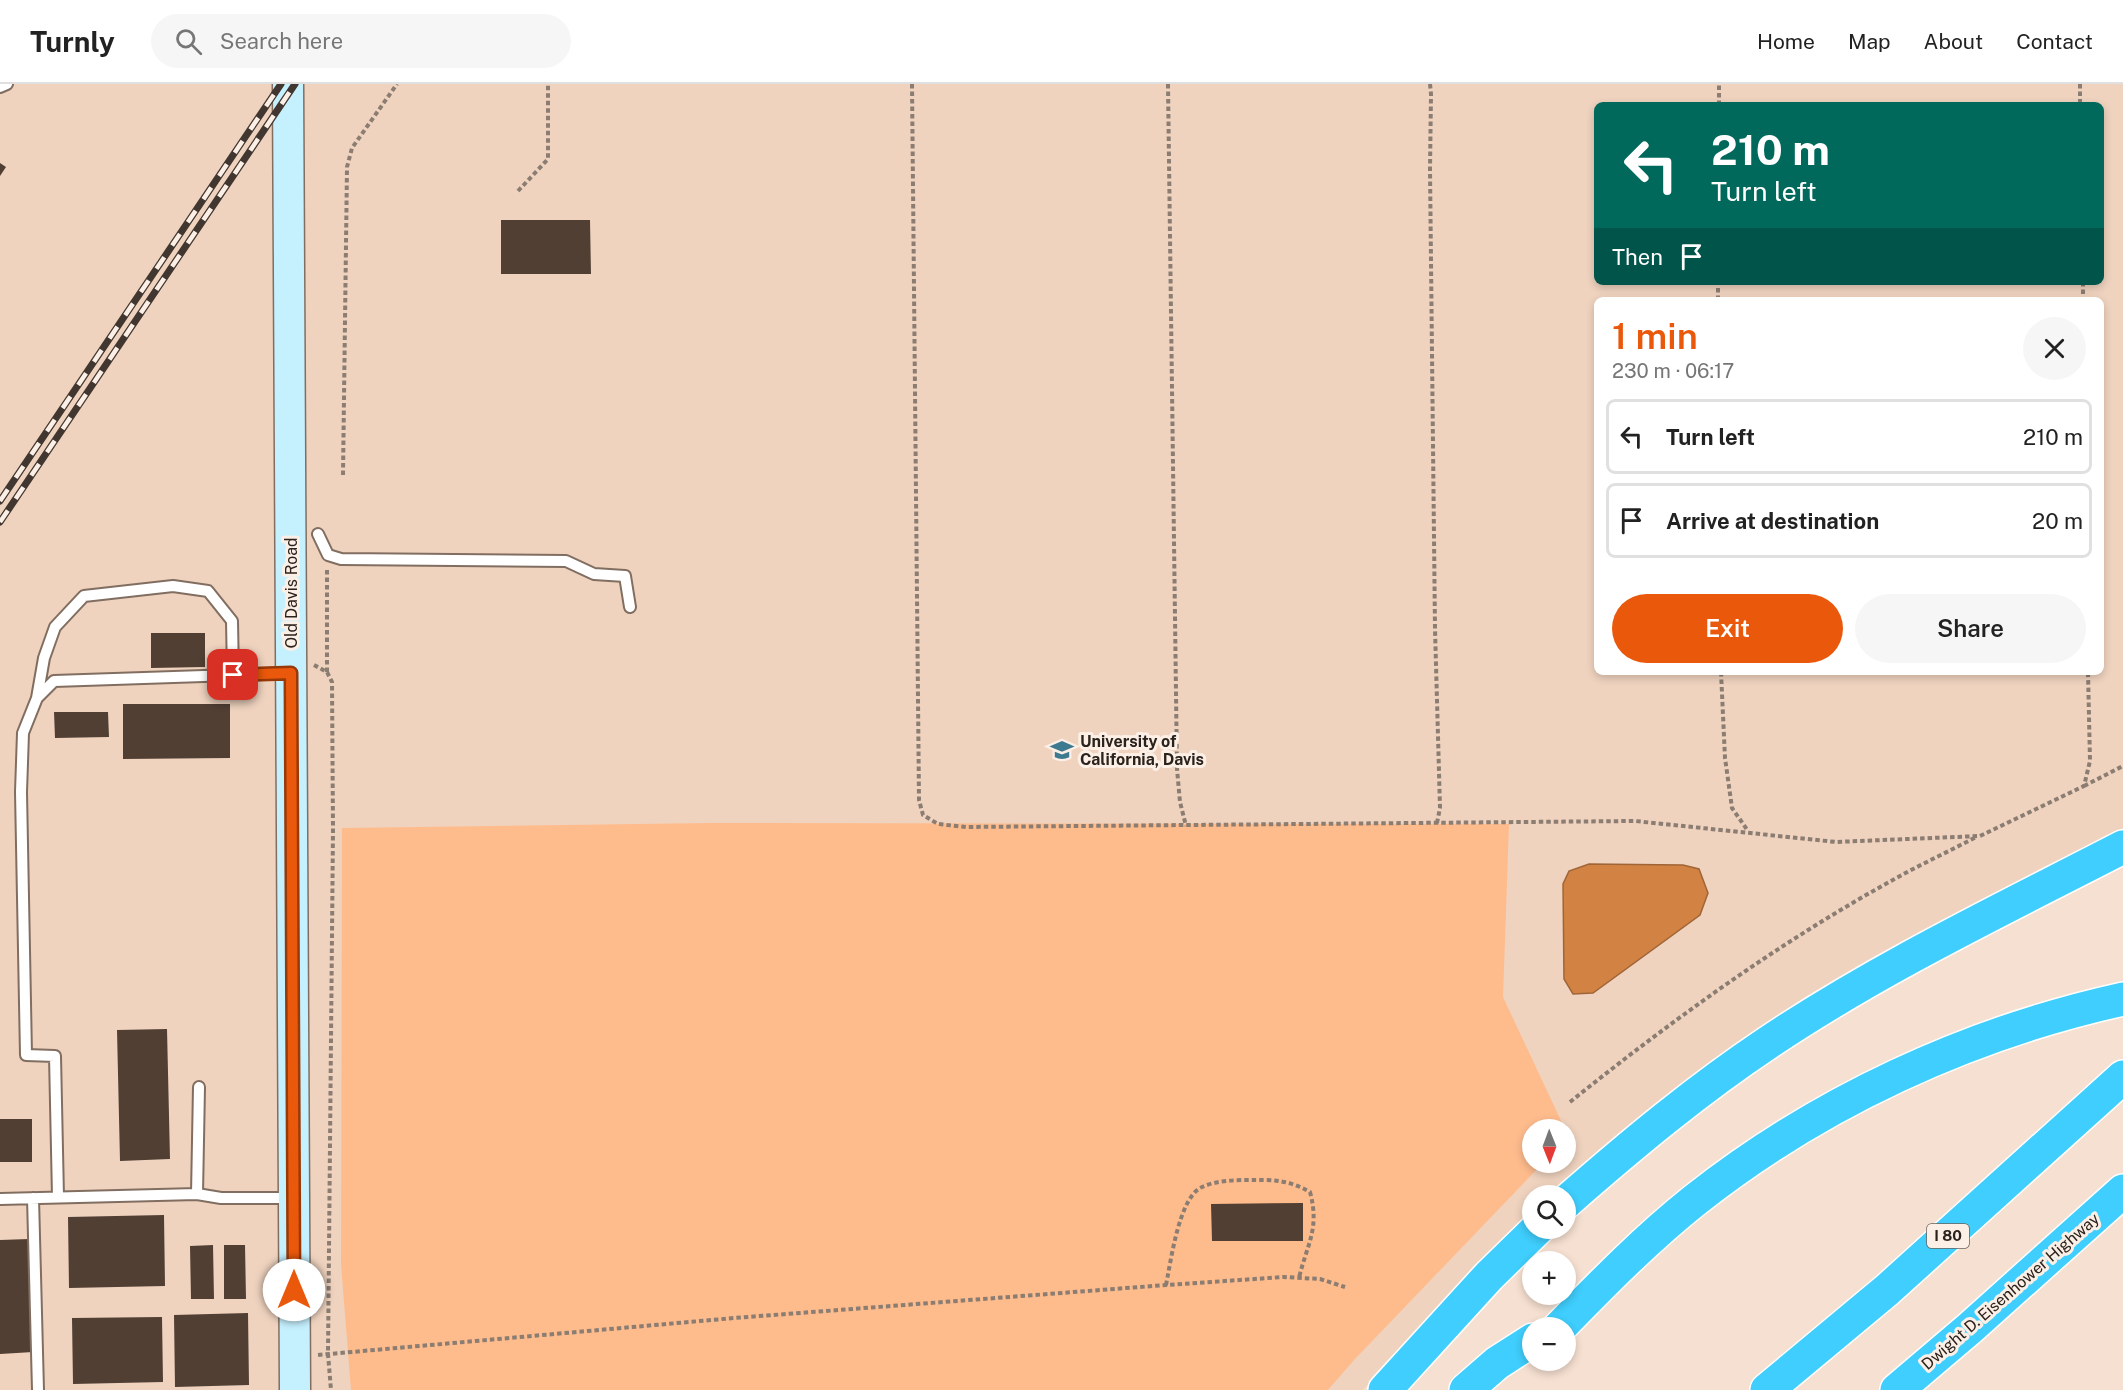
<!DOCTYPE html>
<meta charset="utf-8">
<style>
body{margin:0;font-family:"Public Sans",sans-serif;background:#f6f6f6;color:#222;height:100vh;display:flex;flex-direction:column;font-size:22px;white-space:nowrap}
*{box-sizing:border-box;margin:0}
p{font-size:20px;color:#767676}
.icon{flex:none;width:33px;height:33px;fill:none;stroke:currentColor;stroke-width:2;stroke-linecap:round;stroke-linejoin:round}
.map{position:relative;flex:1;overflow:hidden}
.details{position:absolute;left:1594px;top:213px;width:510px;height:378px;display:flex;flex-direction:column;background:#fff;border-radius:9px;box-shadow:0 3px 9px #0003}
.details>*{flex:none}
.hud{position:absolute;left:1594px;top:18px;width:510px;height:183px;border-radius:9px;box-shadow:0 3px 9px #0003;background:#00695c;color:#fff;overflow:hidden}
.needle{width:39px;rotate:179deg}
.fabs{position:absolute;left:1522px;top:1035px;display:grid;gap:12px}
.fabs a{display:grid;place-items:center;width:54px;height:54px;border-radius:50%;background:#fff;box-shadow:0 3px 9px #0003;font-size:30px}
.pin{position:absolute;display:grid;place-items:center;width:51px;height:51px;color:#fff;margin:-26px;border-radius:12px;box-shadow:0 3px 9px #0006}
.me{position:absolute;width:66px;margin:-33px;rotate:0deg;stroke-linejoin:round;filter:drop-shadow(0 0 4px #0008)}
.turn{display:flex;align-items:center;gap:21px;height:126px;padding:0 18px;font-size:27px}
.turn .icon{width:78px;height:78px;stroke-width:2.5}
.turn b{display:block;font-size:42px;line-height:51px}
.then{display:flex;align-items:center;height:57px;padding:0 18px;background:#0003;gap:12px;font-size:22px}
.round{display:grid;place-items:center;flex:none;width:63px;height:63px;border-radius:32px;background:#f6f6f6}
.summary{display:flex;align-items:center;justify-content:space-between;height:102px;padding:0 18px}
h1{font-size:36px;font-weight:600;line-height:45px;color:#ea580c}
.action{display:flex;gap:12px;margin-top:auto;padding:12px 18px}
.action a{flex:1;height:69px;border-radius:36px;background:#ea580c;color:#fff;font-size:24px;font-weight:600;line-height:69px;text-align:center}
.action a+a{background:#f6f6f6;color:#222}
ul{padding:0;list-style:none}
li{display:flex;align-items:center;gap:18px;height:75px;margin:0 12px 9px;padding:0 6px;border:3px solid #e0e0e0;border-radius:9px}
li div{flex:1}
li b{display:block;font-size:22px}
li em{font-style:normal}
header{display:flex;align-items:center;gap:36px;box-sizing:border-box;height:84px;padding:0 30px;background:#fff;border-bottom:2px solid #e0e0e0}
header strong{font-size:28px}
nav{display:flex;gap:33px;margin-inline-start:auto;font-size:21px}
.search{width:420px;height:54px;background:#f6f6f6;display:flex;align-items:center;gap:15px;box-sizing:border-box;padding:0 21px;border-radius:33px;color:#767676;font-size:22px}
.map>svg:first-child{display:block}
</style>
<header>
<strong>Turnly</strong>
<div class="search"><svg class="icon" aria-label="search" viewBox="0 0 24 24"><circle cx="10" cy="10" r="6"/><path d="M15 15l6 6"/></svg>Search here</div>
<nav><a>Home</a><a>Map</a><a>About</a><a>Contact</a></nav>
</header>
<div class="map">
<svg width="2123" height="1306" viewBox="0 0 2123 1306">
<rect width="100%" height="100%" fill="#f6e0d1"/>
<!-- built -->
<path fill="#efd3bf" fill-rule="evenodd" d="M0,0H2123V744L2039,792L1646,1029L1564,1096L1549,1111L1533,1112V1127L1477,1181L1363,1306H0ZM1598,21H2102V198H1598ZM1598,216H2102V588H1598ZM1533,1046H1566V1078H1533Z"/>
<!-- green -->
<path fill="#febc8d" d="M710,739L1509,740L1503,913L1565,1045L1533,1046V1078L1543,1079L1355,1275L1328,1306H351L341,1180L342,744Z"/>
<!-- water -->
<path fill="#d28242" stroke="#a06537" stroke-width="1.5" d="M1589,780L1683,781L1699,785L1708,809L1700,831L1593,909L1573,910L1564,895L1563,800L1569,787Z"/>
<!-- building -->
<path fill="#513f33" d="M0,79L6,83L0,92Z
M501,136H590L591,190H501Z
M151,549H205V583L151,584Z
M123,620H230V674L123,675Z
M54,628H108L109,653L55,654Z
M167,945L170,1075L120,1077L117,946Z
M0,1035H32V1078H0Z
M1303,1119V1157H1212L1211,1120Z
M164,1131L165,1202L69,1204L68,1133Z
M29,1155L33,1268L0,1270V1156Z
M213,1161L214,1215H191L190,1162Z
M224,1161H245L246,1215H224Z
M248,1229L249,1301L175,1303L174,1231Z
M162,1233L163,1298L73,1300L72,1234Z"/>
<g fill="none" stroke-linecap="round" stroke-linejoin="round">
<!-- lane casing -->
<g stroke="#816e61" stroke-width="14">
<path id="lane" d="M0,3L7,0
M318,450L328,471L341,475L566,477L594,490L625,492L630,523
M37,614L44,574L55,543L84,512L173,502L208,507L232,537L233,591
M197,1110L199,1003
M58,1113L55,972L26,971L21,708L23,649L37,614L54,597L291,589
M33,1114L38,1306
M0,1115L197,1110L221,1114H293"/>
</g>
<!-- secondary casing -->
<g stroke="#816e61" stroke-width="33">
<path id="secondary" d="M288,0L295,1306"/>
</g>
<!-- highway casing -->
<g stroke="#fff" stroke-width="36">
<path id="highway" d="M1566,1118C1631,1061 1697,1006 1769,958C1881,883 2003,825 2123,763
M1559,1244C1603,1199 1646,1155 1695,1116C1819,1018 1969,949 2123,915
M1385,1306L1489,1192L1538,1144
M1466,1306L1497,1279L1533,1256
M1767,1306L1887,1206L2123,993
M1897,1306L1970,1244L2123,1107"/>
</g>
<!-- path -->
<path stroke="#8b7d72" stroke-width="4" stroke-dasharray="4.5 3" stroke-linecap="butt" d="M912,0L919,716L923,731L938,740L966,743L1635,737L1836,758L1980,752L2084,702L2090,677L2088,588
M1168,0L1177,685L1180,718L1186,742
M1430,0L1431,10L1430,85L1435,545L1440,724L1437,739
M2080,0V21
M1719,21V0
M518,107L548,75V0
M2083,198V216
M1718,216V198
M343,391L347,83L352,64L397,0
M314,581L327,588L332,598L333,746L328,1270L331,1306
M327,588V484
M1721,588L1725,674L1732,724L1748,747
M2084,702L2123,682
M1570,1018C1671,937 1777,860 1891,797C1919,781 1948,768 1976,753
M1166,1201C1171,1177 1179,1113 1202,1103C1215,1097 1233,1096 1247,1096C1273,1096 1287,1095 1310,1108C1320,1145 1307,1160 1299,1194
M318,1271L734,1234L1166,1201L1284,1193L1320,1195L1345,1203"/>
<!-- lane -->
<use href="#lane" stroke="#fff" stroke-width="10"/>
<!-- secondary -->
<use href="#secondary" stroke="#c5f0fe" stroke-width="30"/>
<!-- highway -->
<use href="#highway" stroke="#3fcefd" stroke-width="33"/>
<!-- rail casing -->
<g stroke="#413730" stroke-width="7">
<path id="rail" d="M0,417L281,0
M0,438L295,0"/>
</g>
<!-- rail -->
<use href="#rail" stroke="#fcefe6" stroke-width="4.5" stroke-dasharray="14" stroke-linecap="butt"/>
</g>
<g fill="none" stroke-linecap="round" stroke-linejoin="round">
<!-- route casing -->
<g stroke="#983908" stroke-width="15">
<path id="route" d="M233,591L291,589L294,1206"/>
</g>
<!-- route -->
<use href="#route" stroke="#ea580c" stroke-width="10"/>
</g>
<!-- icons -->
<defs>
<g id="university-bare" transform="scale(1.8)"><path d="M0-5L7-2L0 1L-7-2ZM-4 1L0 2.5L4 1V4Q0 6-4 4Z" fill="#3d7a90" stroke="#fcefe6" stroke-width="2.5" paint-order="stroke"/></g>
</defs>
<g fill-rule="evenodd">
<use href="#university-bare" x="1062" y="666"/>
</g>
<g text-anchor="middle" stroke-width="6" stroke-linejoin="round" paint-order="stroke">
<!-- shield labels -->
<rect fill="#fcefe6" stroke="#696059" stroke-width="1.5" x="1927" y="1140" width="42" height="24" rx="4.5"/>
<g font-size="15" font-weight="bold" fill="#2a221c">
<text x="1948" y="1157">I 80</text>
</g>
<!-- street labels -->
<g font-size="16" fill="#2a221c" stroke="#fcefe6">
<text transform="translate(291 509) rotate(-90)" y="6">Old Davis Road</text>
<text transform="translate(2010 1207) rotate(-41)" y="6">Dwight D. Eisenhower Highway</text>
</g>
<!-- poi labels -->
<g font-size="16" font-weight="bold" fill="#2a221c" stroke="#fcefe6" text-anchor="start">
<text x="1080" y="663">University of<tspan x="1080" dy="18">California, Davis</tspan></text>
</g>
</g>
</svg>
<div class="fabs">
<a><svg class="needle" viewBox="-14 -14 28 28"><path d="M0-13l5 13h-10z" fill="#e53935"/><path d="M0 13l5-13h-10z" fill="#767676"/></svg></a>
<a><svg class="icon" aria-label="search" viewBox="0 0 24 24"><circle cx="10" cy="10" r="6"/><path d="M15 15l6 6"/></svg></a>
<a>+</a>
<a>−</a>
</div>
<div class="pin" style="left:233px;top:591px;background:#d93025"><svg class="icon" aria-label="arrive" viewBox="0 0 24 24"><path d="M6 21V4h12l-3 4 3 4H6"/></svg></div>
<svg class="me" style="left:294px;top:1206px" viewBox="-20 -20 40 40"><circle r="19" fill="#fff"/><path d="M0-13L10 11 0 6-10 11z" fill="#ea580c"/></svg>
<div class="hud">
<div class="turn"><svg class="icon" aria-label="left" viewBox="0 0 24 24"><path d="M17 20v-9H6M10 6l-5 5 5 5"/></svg><div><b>210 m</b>Turn left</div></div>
<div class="then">Then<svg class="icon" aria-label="arrive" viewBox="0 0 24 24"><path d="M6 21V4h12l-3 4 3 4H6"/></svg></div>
</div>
<section class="details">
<div class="summary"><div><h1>1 min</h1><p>230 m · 06:17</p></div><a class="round"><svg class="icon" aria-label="close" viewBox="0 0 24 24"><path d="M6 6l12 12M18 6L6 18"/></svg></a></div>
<ul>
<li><svg class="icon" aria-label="left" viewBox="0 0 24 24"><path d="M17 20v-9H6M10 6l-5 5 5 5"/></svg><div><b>Turn left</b></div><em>210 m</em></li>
<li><svg class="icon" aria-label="arrive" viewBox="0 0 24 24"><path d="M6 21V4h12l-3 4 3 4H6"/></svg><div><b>Arrive at destination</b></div><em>20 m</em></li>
</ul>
<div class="action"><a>Exit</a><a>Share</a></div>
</section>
</div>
